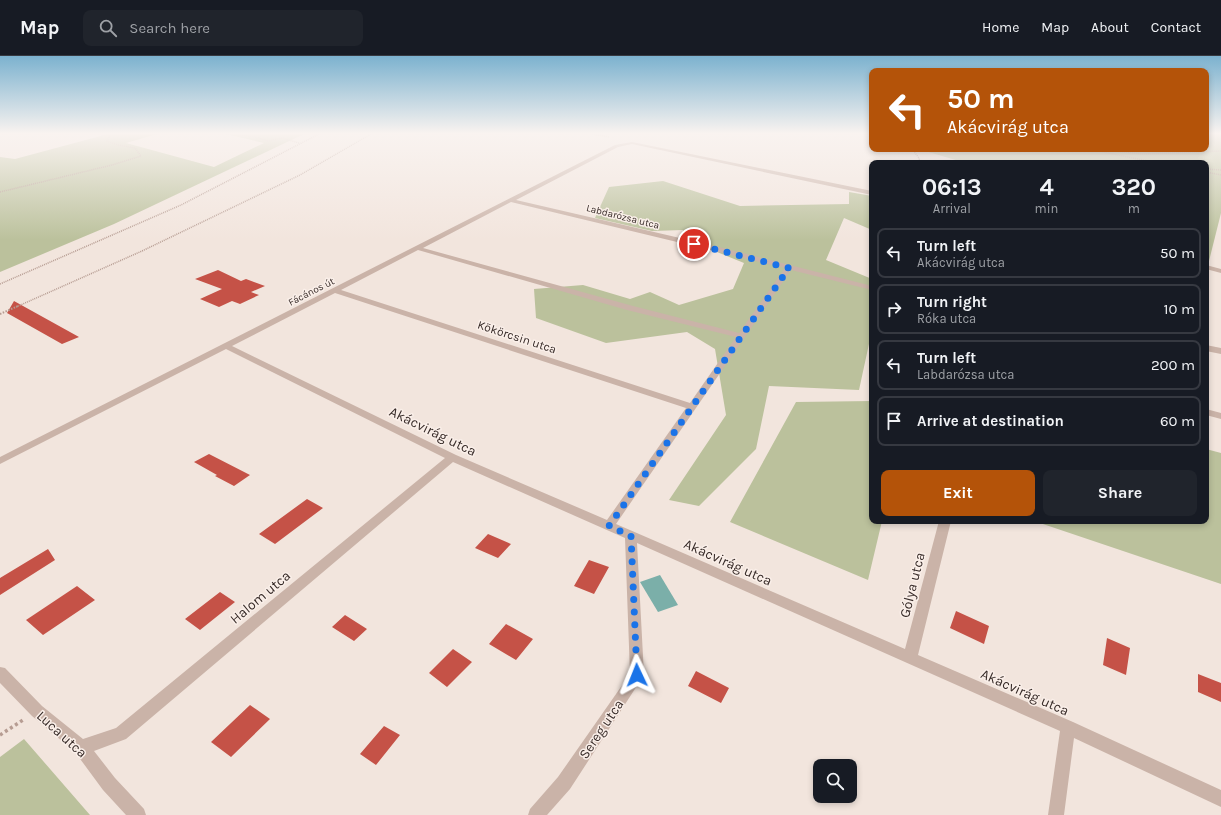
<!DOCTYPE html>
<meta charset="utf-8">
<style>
body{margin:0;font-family:Karla,sans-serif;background:#20242c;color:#f1f3f6;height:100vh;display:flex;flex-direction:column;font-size:15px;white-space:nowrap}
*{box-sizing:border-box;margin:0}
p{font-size:13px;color:#9ea1a6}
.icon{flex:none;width:22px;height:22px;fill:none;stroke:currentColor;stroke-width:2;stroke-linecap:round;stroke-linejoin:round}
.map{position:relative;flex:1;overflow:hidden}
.side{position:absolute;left:869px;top:104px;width:340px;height:364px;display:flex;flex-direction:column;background:#171b24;border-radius:8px;box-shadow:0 2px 6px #0003}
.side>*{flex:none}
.top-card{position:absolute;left:869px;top:12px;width:340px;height:84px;border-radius:8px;box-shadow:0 2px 6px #0003;background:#b45309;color:#fff;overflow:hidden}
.buttons{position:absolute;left:813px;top:703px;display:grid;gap:8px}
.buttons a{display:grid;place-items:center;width:44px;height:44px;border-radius:8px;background:#171b24;box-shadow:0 2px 6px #0003;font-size:20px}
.pin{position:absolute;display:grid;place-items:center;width:34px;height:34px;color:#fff;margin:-17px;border:2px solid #fff;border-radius:50%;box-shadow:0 1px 4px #0007}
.me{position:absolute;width:44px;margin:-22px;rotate:358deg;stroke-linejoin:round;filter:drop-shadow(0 0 3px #0008)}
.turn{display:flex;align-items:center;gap:14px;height:84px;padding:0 12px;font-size:18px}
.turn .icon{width:52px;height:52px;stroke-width:2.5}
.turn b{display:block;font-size:28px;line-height:34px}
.eta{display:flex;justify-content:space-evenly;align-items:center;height:68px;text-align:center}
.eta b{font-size:24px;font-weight:700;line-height:28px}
.action{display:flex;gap:8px;margin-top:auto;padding:8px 12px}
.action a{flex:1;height:46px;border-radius:8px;background:#b45309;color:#fff;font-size:16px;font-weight:700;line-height:46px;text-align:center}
.action a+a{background:#20242c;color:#f1f3f6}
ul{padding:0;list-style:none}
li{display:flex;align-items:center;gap:12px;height:50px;margin:0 8px 6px;padding:0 4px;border:2px solid #363941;border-radius:8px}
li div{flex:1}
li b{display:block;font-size:15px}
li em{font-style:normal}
header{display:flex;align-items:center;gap:24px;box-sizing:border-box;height:56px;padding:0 20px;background:#171b24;border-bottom:1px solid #363941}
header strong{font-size:19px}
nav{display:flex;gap:22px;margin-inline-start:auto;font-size:14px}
.search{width:280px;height:36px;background:#20242c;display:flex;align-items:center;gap:10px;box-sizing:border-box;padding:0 14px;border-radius:8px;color:#9ea1a6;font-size:15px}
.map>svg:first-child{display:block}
</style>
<header>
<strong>Map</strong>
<div class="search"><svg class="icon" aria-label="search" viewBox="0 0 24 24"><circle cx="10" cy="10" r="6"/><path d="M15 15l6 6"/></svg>Search here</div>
<nav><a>Home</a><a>Map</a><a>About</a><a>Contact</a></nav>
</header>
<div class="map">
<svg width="1221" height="759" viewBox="0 0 1221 759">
<rect width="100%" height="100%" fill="#f2e5dd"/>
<!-- green -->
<path fill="#bbc19c" d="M108,78H157L126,87L214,111L264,87L226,78H304L114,168L0,216V101L15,103Z
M1206,78H1221V157L1209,205L1206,204V107H966L925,95L922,93H1206Z
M663,125L740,150L849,148V136L872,140V174L844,162L826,204L872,223V274L859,334L769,330L756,393L699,450L669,444L726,359L715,293L687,276L606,287L536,262L534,233L583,229L630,243L650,236L679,249L733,233L744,207L690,185L683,174L652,175L595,162L609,131Z
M872,345V465H882L868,524L730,466L796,346Z
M1206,393L1221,397V528L1034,465H1206Z
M24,683L90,759H0V701Z"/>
<!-- water -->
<path fill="#7bafa9" d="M660,519L678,549L658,556L640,526Z"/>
<!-- building -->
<path fill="#c55247" d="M218,214L241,225L246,223L265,230L251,236L259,239L240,248L232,245L219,251L200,243L222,233L195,223Z
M14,245L79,281L62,288L7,257Z
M209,398L250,419L234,430L215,420L217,419L194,406Z
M307,443L323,452L275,488L259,478Z
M488,478L511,488L498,502L475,492Z
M48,493L55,504L0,539V522Z
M589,504L609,511L594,538L574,530Z
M77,530L95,544L43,579L26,564Z
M220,536L235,546L200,574L185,563Z
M956,555L989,570L984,588L950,572Z
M345,559L367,573L354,585L332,571Z
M506,568L533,583L516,604L489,588Z
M1107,582L1130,592L1126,619L1103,609Z
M453,593L472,606L447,631L429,617Z
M696,615L729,632L721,647L688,630Z
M1198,618L1221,627V646L1198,636Z
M250,649L270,663L231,701L211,686Z
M384,670L400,679L376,709L360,698Z"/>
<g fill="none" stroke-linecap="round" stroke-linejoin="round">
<!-- path-far2 -->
<path stroke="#b69c92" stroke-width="1.5" stroke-dasharray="1 1" stroke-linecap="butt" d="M232,78L255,81L268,85L282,82L299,87
M592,78L609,81
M912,93L919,102V107
M1088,93L1158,107
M1094,93L1143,98L1221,95
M919,104L929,107
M1206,113L1221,114
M1206,116L1221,119
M0,136L112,109L141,100L135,92L118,89L107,85L111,78
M0,228L181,149L319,78
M16,251L142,195L300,119L371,78"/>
<!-- path-far1 -->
<path stroke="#b69c92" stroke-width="2" stroke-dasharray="1.5 1.5" stroke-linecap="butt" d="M0,258L18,250"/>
<!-- path -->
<path stroke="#b69c92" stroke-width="3.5" stroke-dasharray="3 3" stroke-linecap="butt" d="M0,679L23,664"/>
<!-- street -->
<path fill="#cab3a8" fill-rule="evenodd" d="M632,86L872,135V139L632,88L618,91L516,144L723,192L872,230V234L791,214L616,468L905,593L939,465H951L918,599L1073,666L1221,734V751L1074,682L1064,759H1048L1060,675L637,487L644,619L570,733L547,759H528L530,753L558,721L630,618L625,482L453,406L126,683L94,695L115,722L144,753L146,759H126L103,734L75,696L32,660L0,627V611L5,612L42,650L83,683L116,672L445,402L226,293L0,408V401L615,89ZM511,146L785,212L739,277L633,250L423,192ZM418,194L627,254L736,281L690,347L341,234ZM335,237L686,352L607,464L456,399L232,290Z
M1206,209L1221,213V217L1206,213Z
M1206,289L1221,292V298L1206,295Z
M1206,353L1221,357V363L1206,359Z"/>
</g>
<!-- sky -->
<linearGradient id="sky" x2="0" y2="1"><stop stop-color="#7cb2cf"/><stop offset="0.42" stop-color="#f9f3f0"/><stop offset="1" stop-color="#f9f3f0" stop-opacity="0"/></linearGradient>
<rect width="1221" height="184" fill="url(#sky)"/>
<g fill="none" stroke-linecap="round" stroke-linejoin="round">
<!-- route -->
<path stroke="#1a73e8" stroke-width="7" stroke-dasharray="0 12.6" d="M637,619L631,480L609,470L789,212L694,188"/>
</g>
<g text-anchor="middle" stroke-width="3" stroke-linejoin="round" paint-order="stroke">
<!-- far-street labels -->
<g font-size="10" fill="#372b28" stroke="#faefe9">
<text transform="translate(623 160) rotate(14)" y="4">Labdarózsa utca</text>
<text transform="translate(311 235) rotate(-27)" y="4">Fácános út</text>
</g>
<!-- street labels -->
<g font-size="12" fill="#372b28" stroke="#faefe9">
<text transform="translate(517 281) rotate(18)" y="4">Kökörcsin utca</text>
</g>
<!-- near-street labels -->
<g font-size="14" fill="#372b28" stroke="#faefe9">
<text transform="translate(433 375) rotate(26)" y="5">Akácvirág utca</text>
<text transform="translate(728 506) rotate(24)" y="5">Akácvirág utca</text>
<text transform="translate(912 529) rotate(-76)" y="5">Gólya utca</text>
<text transform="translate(260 541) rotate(-40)" y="5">Halom utca</text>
<text transform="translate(1025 636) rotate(24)" y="5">Akácvirág utca</text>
<text transform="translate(601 673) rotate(-56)" y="5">Sereg utca</text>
<text transform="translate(62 678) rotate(42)" y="5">Luca utca</text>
</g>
</g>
</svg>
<div class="buttons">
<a><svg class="icon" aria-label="search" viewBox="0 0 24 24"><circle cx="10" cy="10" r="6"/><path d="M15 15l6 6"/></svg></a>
</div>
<div class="pin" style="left:694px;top:188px;background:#d93025"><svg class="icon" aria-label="arrive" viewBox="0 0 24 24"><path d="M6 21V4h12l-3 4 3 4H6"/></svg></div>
<svg class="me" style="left:637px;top:619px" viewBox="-20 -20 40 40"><path d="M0-17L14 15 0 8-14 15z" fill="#1a73e8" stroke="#fff" stroke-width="4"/></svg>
<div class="top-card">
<div class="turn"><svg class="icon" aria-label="left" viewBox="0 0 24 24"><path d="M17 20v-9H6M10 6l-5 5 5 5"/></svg><div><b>50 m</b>Akácvirág utca</div></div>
</div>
<section class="side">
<div class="eta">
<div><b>06:13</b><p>Arrival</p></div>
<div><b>4</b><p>min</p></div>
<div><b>320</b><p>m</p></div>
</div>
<ul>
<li><svg class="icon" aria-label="left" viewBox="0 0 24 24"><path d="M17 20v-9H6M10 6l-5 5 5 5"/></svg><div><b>Turn left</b><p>Akácvirág utca</p></div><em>50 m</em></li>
<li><svg class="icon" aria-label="right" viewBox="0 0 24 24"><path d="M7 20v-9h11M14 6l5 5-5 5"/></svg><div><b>Turn right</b><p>Róka utca</p></div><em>10 m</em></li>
<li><svg class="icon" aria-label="left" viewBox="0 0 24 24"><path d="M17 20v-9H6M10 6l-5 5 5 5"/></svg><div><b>Turn left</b><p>Labdarózsa utca</p></div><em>200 m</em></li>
<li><svg class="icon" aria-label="arrive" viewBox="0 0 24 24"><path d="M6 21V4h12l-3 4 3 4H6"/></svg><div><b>Arrive at destination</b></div><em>60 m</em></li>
</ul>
<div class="action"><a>Exit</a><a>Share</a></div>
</section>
</div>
